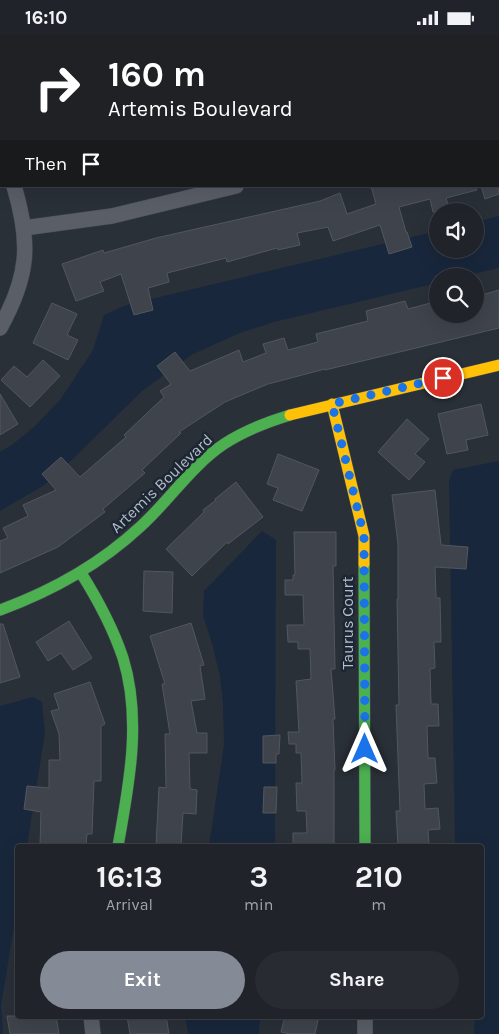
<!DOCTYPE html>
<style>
body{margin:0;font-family:Karla,sans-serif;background:#282c32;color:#f1f3f6;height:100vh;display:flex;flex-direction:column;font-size:19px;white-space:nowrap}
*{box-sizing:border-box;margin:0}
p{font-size:16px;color:#a2a4a8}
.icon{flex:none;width:28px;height:28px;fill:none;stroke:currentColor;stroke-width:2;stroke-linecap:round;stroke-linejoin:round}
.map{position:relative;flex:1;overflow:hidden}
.side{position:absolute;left:15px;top:809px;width:469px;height:175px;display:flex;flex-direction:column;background:#20242a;border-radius:5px;box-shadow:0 5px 20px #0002,0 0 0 1px #3d4147}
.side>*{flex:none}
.guide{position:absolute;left:0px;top:0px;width:500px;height:152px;box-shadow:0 5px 20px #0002,0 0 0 1px #3d4147;background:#202124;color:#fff;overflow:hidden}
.buttons{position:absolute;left:429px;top:168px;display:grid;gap:10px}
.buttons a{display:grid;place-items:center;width:55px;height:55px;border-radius:50%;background:#20242a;box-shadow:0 5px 20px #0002,0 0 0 1px #3d4147;font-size:25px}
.pin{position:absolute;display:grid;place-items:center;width:42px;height:42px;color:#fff;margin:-21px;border:2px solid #fff;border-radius:50%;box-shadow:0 1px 5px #0007}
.me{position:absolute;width:55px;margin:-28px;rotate:0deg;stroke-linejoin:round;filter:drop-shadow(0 0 4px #0008)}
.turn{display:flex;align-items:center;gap:18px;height:105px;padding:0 25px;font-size:22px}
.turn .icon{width:65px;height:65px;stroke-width:2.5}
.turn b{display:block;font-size:35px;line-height:42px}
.then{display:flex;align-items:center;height:48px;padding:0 25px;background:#0003;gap:10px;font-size:19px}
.eta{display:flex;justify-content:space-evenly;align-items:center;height:85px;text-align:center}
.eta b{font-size:30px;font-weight:700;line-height:35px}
.cta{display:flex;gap:10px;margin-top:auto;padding:10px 25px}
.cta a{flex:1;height:58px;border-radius:30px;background:#848b96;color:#fff;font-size:20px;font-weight:700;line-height:58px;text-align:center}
.cta a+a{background:#282c32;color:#f1f3f6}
.status{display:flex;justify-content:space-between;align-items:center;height:35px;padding:0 25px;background:#20242a;direction:ltr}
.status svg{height:14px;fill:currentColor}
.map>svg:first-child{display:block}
</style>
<div class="status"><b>16:10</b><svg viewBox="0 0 49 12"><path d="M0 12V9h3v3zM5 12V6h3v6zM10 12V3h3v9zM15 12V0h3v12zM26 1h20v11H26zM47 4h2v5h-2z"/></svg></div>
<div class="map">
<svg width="499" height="999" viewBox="0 0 499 999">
<rect width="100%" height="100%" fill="#2a3038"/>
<!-- water -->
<path fill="#19273c" d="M499,181V233L464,241H438L437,248L274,287L240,298L193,319L142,356L74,423L43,451L0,476V417L13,409L34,392L60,365L93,315L104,280L126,270L437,196L438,214H475V187Z
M499,426V999H474L475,981H481V811H455L449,446L453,435Z
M262,496L276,505L275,811H209L224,710L223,669L220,642L212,608L203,581L204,556Z
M33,662L42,667L45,698L27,811H18L17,873L1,971L3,999H0V671Z
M185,981H260L259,999H188Z"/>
<!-- building -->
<path fill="#3f444c" stroke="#52575f" d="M371,151H476L477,155L446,163L449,173L433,177L430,164L399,172L406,197H407L412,212L389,219L380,190L333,206L328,192L297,198L300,210L278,215L277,213L227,227L226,223L167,238L169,247L148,253L153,275L134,280L121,239L100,247L104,256L76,266L62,229L103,215L104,218L156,203L320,166L340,158L347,179L376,169Z
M481,151H499V159L485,164Z
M499,255V293L325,335V334L268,349L225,367L179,397L181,398L142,435L145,438L103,474L105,477L58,512L0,538V506L8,503L3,493L28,481L23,470L56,455L42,439L61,422L80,442L126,402L124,400L164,362L160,356L171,349L157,331L175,317L190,336L239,315L243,327L266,318L263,309L284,303L288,315L318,307L316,299L368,286L366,276L405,266L408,274L438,266V279H475V262Z
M52,268L77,279L67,300L78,305L68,325L33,308Z
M43,325L60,341L30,372L1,345L14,331L27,342Z
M0,359L18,389L0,400Z
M481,369L488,400L466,405L468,415L447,419L438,379Z
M407,384L429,404L415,419L425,427L409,445L378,417Z
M278,419L319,435L302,476L273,465L278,453L267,449Z
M236,447L263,482L228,509L227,507L192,541L166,514L204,477L203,475L216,465L215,464Z
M435,455L441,510L468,512L466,534L435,532L436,563H440L441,607H434L435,633L430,634L431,669H438L439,691H427L428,723H435L437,748L424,749L425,774L438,773L440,794L428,795L429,811H398L396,776H400L396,670H399L397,564H398V509L392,460Z
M294,497H336V531H333L335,634H331L335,684H333L335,735H334V811H293V798H307L306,776H297L296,748H302L301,718H296V709H289L288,697H299L296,646L311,644L310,614H298V607H288L287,590H304L303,560H285V545H293V540H295Z
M144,536L173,537L172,578L143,576Z
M69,586L92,623L73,635L61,618L48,626L36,607Z
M191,588L204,630L200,631L205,664L191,666L197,698H207V718H189L190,754L197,755L196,779L183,778L181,811H156L159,752L166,753L165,699H170L162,649H165L150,601Z
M0,589H3L20,642L0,648Z
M90,647L105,689L101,691V746H94L92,799H87L86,811H40L41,777L24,774L27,751L49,753V725H60L59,699L51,676L59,674L54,659Z
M280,700L279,719H276V728H263V701Z
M264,752H277L276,778H263Z
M7,981H56L59,999H10Z
M127,981H166L169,999H130Z
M285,981H319L315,999H290L281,997Z"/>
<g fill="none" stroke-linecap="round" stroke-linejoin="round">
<!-- street casing -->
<g stroke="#484c55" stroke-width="16">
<path id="street" d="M0,105L1,109
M24,193L112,181L236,151
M0,293C29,241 31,208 14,151
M91,981L93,999
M365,981V998"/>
</g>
<!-- fast casing -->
<g stroke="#484c55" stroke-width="12">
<path id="fast" d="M364,529L365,811
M81,538C98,565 113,593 123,623C142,684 129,750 118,811
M0,575C52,556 99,530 140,492C169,466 191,431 224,409C244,396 267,387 290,380"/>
</g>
<!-- slow casing -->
<g stroke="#484c55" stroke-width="12">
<path id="slow" d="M332,369L364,501V529
M290,380L499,330"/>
</g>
<!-- street -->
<use href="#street" stroke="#5a5e66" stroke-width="15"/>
<!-- fast -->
<use href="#fast" stroke="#4caf50" stroke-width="11"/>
<!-- slow -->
<use href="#slow" stroke="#ffc107" stroke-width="11"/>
</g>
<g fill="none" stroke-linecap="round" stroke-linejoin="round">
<!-- route -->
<path stroke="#1a73e8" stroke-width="9" stroke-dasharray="0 16.2" d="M365,714L364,501L332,369L443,343"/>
</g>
<g text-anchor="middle" stroke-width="5" stroke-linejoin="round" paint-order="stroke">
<!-- street labels -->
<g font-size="16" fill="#b4bcc9" stroke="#1d2633">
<text transform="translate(161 448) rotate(-44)" y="6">Artemis Boulevard</text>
<text transform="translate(347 588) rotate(-90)" y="6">Taurus Court</text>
</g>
</g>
</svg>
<div class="buttons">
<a><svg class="icon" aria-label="sound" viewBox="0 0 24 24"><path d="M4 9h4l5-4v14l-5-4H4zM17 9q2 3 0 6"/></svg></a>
<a><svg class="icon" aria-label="search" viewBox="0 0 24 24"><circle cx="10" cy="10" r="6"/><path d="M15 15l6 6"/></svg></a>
</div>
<div class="pin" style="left:443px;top:343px;background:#d93025"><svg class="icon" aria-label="arrive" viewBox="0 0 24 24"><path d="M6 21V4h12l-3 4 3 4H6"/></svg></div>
<svg class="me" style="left:365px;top:714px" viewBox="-20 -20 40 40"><path d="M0-17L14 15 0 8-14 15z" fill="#1a73e8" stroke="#fff" stroke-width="4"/></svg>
<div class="guide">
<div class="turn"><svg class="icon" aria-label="right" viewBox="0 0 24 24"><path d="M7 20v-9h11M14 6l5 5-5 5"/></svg><div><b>160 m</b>Artemis Boulevard</div></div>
<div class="then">Then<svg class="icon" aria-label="arrive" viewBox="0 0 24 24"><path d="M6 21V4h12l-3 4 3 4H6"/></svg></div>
</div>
<section class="side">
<div class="eta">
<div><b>16:13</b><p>Arrival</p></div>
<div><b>3</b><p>min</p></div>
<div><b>210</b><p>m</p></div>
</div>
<div class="cta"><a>Exit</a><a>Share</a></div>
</section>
</div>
